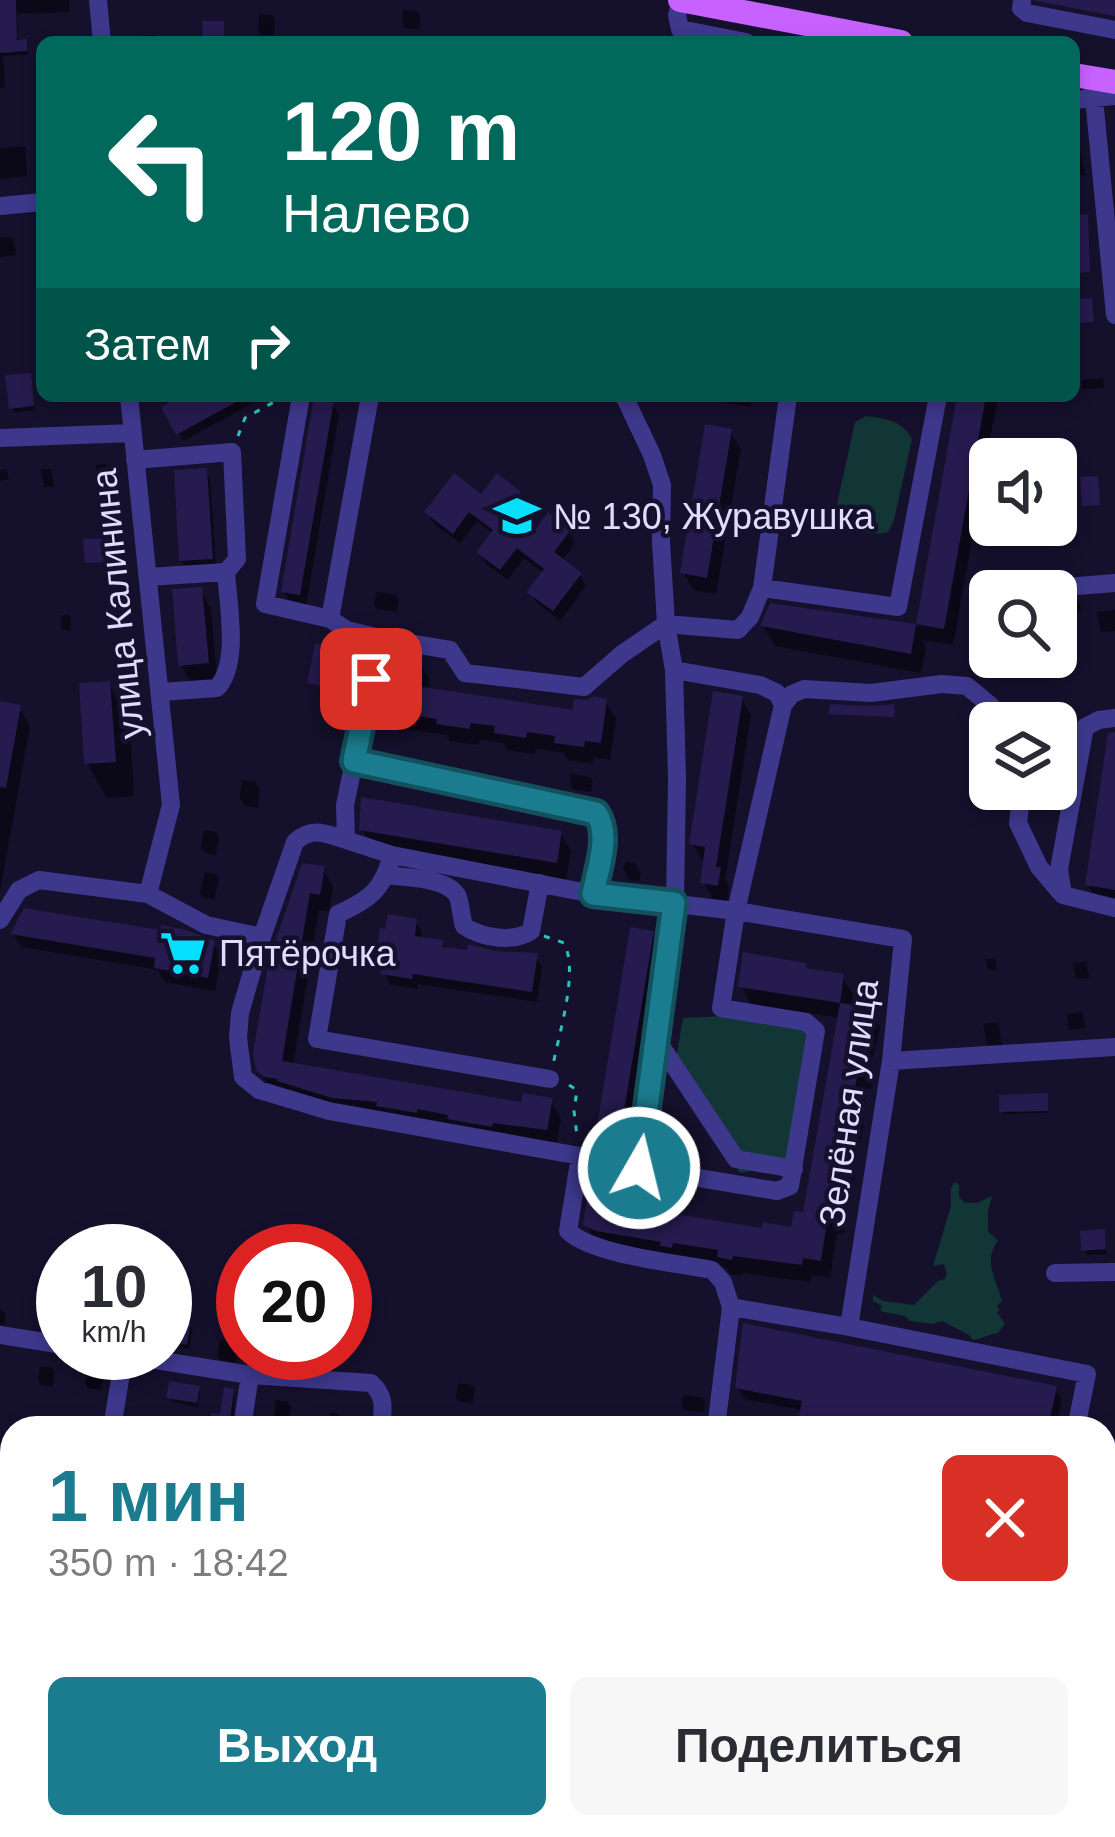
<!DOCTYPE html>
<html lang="ru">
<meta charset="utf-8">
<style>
body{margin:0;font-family:Helvetica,sans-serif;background:#f7f7f7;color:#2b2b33;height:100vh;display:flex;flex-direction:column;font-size:45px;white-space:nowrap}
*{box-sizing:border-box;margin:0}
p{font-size:39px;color:#7c7c81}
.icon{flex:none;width:66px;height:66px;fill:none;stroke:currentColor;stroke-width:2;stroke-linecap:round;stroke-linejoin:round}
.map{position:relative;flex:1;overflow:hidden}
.panel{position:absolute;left:0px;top:1416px;width:1116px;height:423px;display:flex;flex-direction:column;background:#fff;border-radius:36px 36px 0 0;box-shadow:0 6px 18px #0003}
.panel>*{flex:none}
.guide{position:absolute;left:36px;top:36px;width:1044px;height:366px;border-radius:18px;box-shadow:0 6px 18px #0003;background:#00695c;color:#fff;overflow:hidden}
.controls{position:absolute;left:969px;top:438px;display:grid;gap:24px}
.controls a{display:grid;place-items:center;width:108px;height:108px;border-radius:18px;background:#fff;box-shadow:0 6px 18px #0003;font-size:60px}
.speed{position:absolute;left:36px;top:1224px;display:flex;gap:24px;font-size:60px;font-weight:700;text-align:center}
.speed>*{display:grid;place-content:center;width:156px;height:156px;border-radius:50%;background:#fff;box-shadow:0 6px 18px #0003;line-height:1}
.speed small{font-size:30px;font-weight:400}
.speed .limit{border:18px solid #d22;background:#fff;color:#111}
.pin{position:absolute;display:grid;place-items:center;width:102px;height:102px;color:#fff;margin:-51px;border-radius:24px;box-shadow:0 6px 18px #0006}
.me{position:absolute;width:132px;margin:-66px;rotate:8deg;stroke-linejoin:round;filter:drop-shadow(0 0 9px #0008)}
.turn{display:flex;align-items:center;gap:42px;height:252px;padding:0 48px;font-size:54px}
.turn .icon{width:156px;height:156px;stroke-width:2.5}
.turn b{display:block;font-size:84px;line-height:102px}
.then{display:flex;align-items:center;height:114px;padding:0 48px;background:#0003;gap:24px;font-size:45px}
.round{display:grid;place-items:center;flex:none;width:126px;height:126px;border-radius:18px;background:#f7f7f7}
.summary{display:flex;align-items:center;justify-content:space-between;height:204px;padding:0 48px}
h1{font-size:72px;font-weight:700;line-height:90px;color:#1b7c8f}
.primary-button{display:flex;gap:24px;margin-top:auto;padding:24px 48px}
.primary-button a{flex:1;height:138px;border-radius:18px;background:#1b7c8f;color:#fff;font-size:48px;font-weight:700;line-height:138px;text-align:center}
.primary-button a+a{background:#f7f7f7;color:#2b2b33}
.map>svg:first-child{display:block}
</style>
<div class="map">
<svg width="1115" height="1837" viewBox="0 0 1115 1837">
<rect width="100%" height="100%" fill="#15102c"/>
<!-- green -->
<path fill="#123636" d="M866,416C886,419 902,420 912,439L894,520L888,532C870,537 844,530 835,513L855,422Z
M729,1016L802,1030L807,1035L792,1162L740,1173L673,1078L683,1018Z
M955,1182L959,1185V1197L965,1203H977L992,1196L988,1211V1231L998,1241C982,1261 997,1281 1002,1301L998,1304L997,1307L1000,1310L997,1312L1005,1324L998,1333C989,1334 982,1339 973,1340L969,1335L942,1321L932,1324L910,1321L905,1316L883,1312L880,1310L882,1306L873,1301V1295L883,1301L914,1305L938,1281L945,1279L947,1273L944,1264L933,1266L951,1206V1188Z"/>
<!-- shadow -->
<path fill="#0007" d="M0,0H69L70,12L17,14L18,43L25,42L28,54L3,56L5,87L0,88Z
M403,10L417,11L420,16L419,29L405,28L402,23Z
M259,14L272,15L275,20L274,36L261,35L258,30Z
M155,35L158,42H125V37Z
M25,146L27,176L0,179V148Z
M1080,149L1085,175L1074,176V150Z
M0,237H13L16,255L0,257Z
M29,376L35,410L14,412L12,408Z
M1103,378L1104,388L1082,389V380Z
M187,396H266L183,441L165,408Z
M724,396H753L751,407L728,403Z
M960,396H998L953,645L922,640L926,647L921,673L775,646L763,626L772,606L919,627Z
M332,403L339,415L306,606L291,603L284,592Z
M730,432L741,449L716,594L694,590L683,573Z
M106,464L109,492L102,493L101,478L97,477L96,465Z
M6,469L9,479L0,481V470Z
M41,469H51L54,487H44Z
M206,471L210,479L216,567L187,569L182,561Z
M519,494L526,505L513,522L533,537L569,532L575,543L562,561L580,575L586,586L560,621L537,603L530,592L544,573L524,558L508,580L486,564L479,552L493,534L477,521L460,543L434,524L428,513L482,498Z
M200,590L211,608L217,680L191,683L181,665Z
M376,592L396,595L399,599L397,612L377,609L374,605Z
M1080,602L1081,611L1070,612L1069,603Z
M1115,610V631L1101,632L1097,612Z
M60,615H70L71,630H62Z
M1056,626H1061L1064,631L1065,644H1056Z
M419,662L429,679L428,691L575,713L605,701L616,719L610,760L594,757L593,764L568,760L564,753L536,748L535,754L507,750L503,743L480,739L479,745L450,741L446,735L398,728L388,710L389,699L385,693Z
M109,684L129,719L134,796L107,798L87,763Z
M741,698L751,715L725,880L729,887L727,901L713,899L703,882L706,861L702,860L692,843Z
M0,704L19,708L30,726L0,891Z
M1115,736V905L1098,902L1088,885Z
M571,774L590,777L593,782L591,792L573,789L570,784Z
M242,780L255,782L260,790L258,808L244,806L240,797Z
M362,829L560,833L571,851L566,880L373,847Z
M204,830L216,832L219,837L216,855L204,852L201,848Z
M626,862H633L638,868L641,874L639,881L629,880L623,868Z
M323,869L333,887L329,912L319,910L293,1066L524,1106L551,1101L561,1118L556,1146L426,1126L269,1088L259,1069L272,961Z
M205,872L217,875L219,880L214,900L203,897L200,893Z
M416,922L422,933L421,940L441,943L445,950L536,956L542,967L537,1002L418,984L417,989L390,985L379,958Z
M13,933L213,943L221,958L215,991L165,982L158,970L21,947Z
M652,934L662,952L627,1164L608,1160L598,1143Z
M995,958L996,970H988L986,959Z
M1086,962L1089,978L1076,979L1073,963Z
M808,971L842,977L853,994L851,1007L870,1010L880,1028L870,1069L873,1075L871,1089H867L861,1120L864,1125L861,1139L857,1140L852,1172L855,1177L852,1188L848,1190L843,1218L846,1223L844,1234L837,1233L830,1278L812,1275L811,1282L742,1273L741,1276L730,1274L726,1267L596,1242L586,1224L765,1232L794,1230L806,1216L840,1018L751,1004L741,986Z
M1082,1012L1086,1028L1069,1030L1067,1014Z
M998,1022L1002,1045L987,1046L983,1024Z
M1046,1097L1048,1113L1004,1114L1002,1111Z
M1103,1232L1107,1254L1087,1255L1084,1251Z
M0,1309L6,1314L4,1325H0Z
M189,1324L192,1329L189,1349L166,1345L165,1330Z
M220,1340L235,1343L238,1348L236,1362L220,1360L217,1355Z
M40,1366L52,1368L55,1373L52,1387L40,1385L38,1380Z
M88,1371L100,1374L103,1379L101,1390L88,1388L85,1384Z
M458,1383L473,1385L475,1389L473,1404L458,1401L456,1397Z
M738,1387L1055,1389L1062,1400L1056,1428H799L803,1410L744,1399Z
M198,1388L200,1393L198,1407L172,1402L169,1397Z
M232,1391L235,1396L232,1428H213L223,1417Z
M683,1395L702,1397L705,1401L704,1412L685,1410L682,1406Z
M276,1400L288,1402L291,1407L289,1424L277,1423L274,1418Z
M331,1412L340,1415L337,1428L328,1426Z
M86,1417L98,1420L97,1428L85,1427Z
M143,1420L155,1423V1428H141Z
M1104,1476L1115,1478V1511L1104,1509Z
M0,1593L8,1597L5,1611L0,1610Z
M0,1663L12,1665V1684L0,1682Z
M1104,1690L1115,1691V1744L1104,1742Z
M0,1732L8,1733L12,1740L10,1762L0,1760Z
M435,1827H466L470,1837H440Z
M535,1827H565L570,1837H539Z
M675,1827H735L739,1837H674Z
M789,1832L845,1834L847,1837H788Z"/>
<!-- building -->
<path fill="#261b4e" d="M0,0H16L17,40L27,39V51L0,53Z
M1035,0H1115V16L1035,1Z
M202,21H224V42H203Z
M1088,214L1090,272L1074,273V215Z
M1092,298L1094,322L1074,323V299Z
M31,373L34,406L9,409L5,375Z
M181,396H247L176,435L161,407Z
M957,396H986L944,629L916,624Z
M314,397L334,400L300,595L281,592Z
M705,424L732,429L707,578L680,573Z
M207,468L213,559L179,561L174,470Z
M454,473L481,494L497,473L521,492L506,512L533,533L548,512L571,530L554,552L582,573L553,611L526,592L544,569L517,548L500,570L476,552L493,530L469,512L453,534L424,512Z
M1098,476L1100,505L1082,506L1080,477Z
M109,538L110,562L85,563L83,539Z
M202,587L209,663L178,666L172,589Z
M770,603L916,624L911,654L760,626Z
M315,643L336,647L328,687L307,683Z
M392,654L421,659L417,686L573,710L574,699L587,700L594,696L607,699L601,743L585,741L584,747L554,743L555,736L527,732L526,738L494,733L495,726L471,723L470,729L436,724L437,719L385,711L387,694L382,693Z
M110,681L116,762L84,764L79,683Z
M713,691L743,696L716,867H721L718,886L700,883L705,847L689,844Z
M0,701L21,705L6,788L0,787Z
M830,704L870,706L895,704L894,717L828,714Z
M1115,732V890L1085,885L1108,733Z
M361,797L562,831L557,863L359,830Z
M302,863L325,866L320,895L310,893L282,1061L521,1102L523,1093L553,1098L547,1130L493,1123L492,1127L447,1119L448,1115L417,1109V1113L376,1106L377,1102L332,1098L277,1081L278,1079L264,1077L256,1070L253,1053L269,960Z
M24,908L160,930L161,925L186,930L215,941L208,978L154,968L155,958L10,934Z
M388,914L417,919L415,936L443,940L442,947L467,950L468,944L495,951L538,953L532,992L413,974L412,979L380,974L382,960L375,959L380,928L385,929Z
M630,927L654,931L618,1147L594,1143Z
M743,952L806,963V968L844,974L840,1003L738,987Z
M840,1003L872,1007L861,1052L865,1054L863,1072H858L852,1102L856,1104L852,1122H848L843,1154L847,1157L843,1170L839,1172L834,1201L838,1202L835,1217L828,1216L821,1261L803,1258L802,1265L733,1256L732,1260L717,1257L718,1250L673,1243L672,1248L660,1246L661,1242L596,1231L583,1225L587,1200L762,1228L763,1222L791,1227L794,1211L803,1212Z
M1048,1093V1111L999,1112V1095Z
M1105,1229L1106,1249L1081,1251L1080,1231Z
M165,1317L191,1322L187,1345L165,1341Z
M743,1323L1057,1386L1048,1428H947L896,1418L895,1428H796L802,1401L735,1388Z
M169,1381L200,1386L197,1403L166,1398Z
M224,1387L234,1389L229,1428H210L211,1413L220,1414Z"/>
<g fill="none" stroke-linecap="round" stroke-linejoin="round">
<!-- path -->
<path stroke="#2ac4bf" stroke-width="3" stroke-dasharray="6 9" stroke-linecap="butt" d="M238,436L245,418L283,397
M544,936L564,943C579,971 559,1033 553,1065
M569,1085L577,1090L574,1111L577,1136"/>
<!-- minor -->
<path stroke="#3e388d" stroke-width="18" d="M98,0L102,42
M681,0L677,15L680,29L746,42
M1022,0L1021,8L1027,13L1115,30
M1092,78L1115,315
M1074,100L1115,96
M0,206L42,202
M129,396L171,805L148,894
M301,396L265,604L330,619L347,630L380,638L345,805L346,840L392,855
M624,396L652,455L662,485L661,542L666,624L674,670L677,777L675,903L639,1168L777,1191L790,1186L816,1031L806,1022L721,1008L736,911L783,705L777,693L760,685L674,670
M0,438L132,433
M135,460L232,452L237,559L226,572C228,605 240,663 217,688L161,692
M148,577L226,572
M762,588L788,396
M1015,591L1115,583
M330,619L370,396
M396,641L450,650L465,673L584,687L622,654L666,624L738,630L750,617L762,588L898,607L938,396
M783,705L792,694L804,689L871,693L942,684L967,686L991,706L1005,723
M1115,718L1099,720L1085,727L1059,869L1063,895L1115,908
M354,761L595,813C611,834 598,869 593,894
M1022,789L1018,823L1039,867L1060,892
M387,875C406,878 445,877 457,895C461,902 461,917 464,926C482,938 513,943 531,931L540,883
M0,920L19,890L39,880L148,894L206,925L262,937L240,1013L238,1038L243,1077L259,1090L329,1111L580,1156L568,1231C593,1255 676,1263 712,1270L723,1282L731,1307L716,1428
M262,937L295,842C312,826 327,834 346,840
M657,1040L736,1159L794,1169
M891,1061L1115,1047
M550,1079L317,1039L338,914C371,899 383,889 392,855L593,894L736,911L903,939L891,1061L849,1327L731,1307
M580,1156L639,1168
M1055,1273L1115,1272
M849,1327L1087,1374L1076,1428
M0,1335L63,1345
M112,1353L250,1375L371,1383C386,1396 383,1409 381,1428
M112,1428L124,1355
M242,1428L250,1375
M1104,1447L1115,1449
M0,1501L12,1505
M0,1692L12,1694
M416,1827L421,1837
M485,1827L490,1837
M514,1827L518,1837
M583,1827L587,1837
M377,1837L379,1827
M636,1837L637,1827"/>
<!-- major -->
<path stroke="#c862ff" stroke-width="24" d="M680,0L901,42
M1074,75L1115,82
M0,1630L12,1632
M1104,1808L1115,1809"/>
</g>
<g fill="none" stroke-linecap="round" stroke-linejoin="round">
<!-- route casing -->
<g stroke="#12515d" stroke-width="30">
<path id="route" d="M371,679L354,761L596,813C611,834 598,869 593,894L674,903L639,1168"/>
</g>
<!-- route -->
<use href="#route" stroke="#1b7c8f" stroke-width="21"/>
</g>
<!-- icons -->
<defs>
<g id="school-bare" transform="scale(3.6)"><path d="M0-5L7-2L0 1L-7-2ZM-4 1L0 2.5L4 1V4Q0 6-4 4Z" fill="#07dfff" stroke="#15102c" stroke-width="2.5" paint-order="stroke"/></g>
<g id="supermarket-bare" transform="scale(3.6)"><path d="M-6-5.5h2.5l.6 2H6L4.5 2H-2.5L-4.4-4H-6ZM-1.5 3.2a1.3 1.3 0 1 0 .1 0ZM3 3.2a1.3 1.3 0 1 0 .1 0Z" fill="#07dfff" stroke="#15102c" stroke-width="2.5" paint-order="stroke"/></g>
</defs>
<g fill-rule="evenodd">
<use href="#school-bare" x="517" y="516"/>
<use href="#supermarket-bare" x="183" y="953"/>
</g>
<g text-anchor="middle" stroke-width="9" stroke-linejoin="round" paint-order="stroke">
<!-- poi labels -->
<g font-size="36" fill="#e0dbff" stroke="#15102c" text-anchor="start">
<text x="553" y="529">№ 130, Журавушка</text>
<text x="219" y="966">Пятёрочка</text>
</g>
<!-- street labels -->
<g font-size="36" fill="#e0dbff" stroke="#15102c">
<text transform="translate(117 604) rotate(-96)" y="13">улица Калинина</text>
<text transform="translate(848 1103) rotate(-82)" y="13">Зелёная улица</text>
</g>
</g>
</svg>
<div class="controls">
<a><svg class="icon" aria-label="sound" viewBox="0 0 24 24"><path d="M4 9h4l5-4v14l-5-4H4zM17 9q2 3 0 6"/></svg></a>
<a><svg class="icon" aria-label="search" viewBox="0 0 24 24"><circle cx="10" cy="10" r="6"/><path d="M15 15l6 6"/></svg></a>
<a><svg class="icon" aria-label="layers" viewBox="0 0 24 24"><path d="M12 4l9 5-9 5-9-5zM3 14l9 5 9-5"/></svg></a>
</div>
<div class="speed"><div>10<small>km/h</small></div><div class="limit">20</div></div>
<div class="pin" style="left:371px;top:679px;background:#d93025"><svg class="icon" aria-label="arrive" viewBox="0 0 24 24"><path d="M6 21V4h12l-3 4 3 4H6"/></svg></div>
<svg class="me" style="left:639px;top:1168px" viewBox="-20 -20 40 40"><circle r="17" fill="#1b7c8f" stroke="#fff" stroke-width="3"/><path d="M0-11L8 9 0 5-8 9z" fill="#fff"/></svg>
<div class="guide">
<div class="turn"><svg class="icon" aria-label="left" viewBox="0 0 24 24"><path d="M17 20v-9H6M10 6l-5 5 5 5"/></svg><div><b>120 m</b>Налево</div></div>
<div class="then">Затем<svg class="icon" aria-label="right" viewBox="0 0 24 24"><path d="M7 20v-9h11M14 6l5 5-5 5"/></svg></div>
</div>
<section class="panel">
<div class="summary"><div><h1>1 мин</h1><p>350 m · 18:42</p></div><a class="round" style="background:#d93025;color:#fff"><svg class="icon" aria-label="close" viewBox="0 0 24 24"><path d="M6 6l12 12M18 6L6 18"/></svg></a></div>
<div class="primary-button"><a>Выход</a><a>Поделиться</a></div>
</section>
</div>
